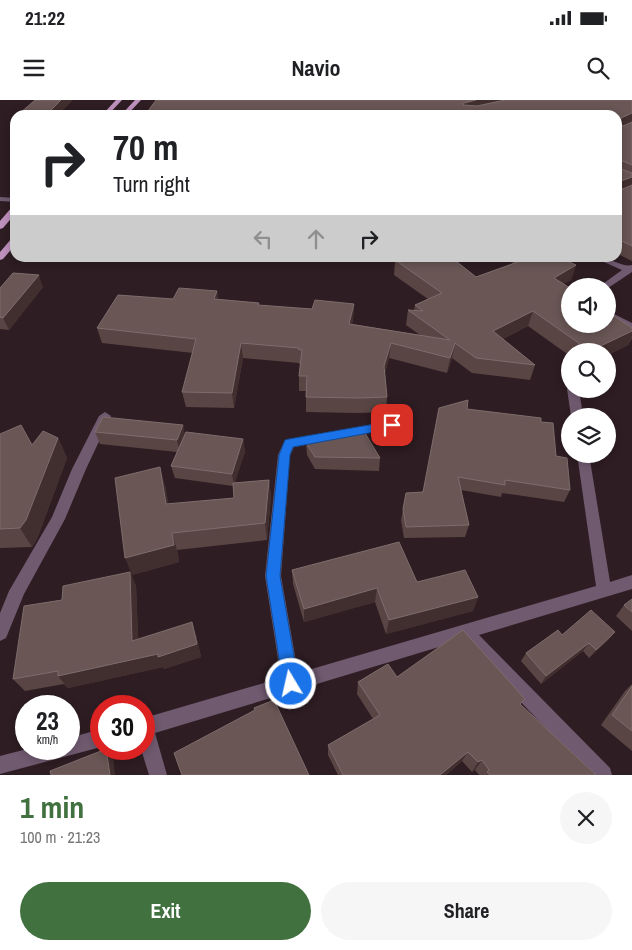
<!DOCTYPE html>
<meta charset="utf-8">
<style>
body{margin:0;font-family:"Archivo Narrow",sans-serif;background:#f6f6f6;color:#202124;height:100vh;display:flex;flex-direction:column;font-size:19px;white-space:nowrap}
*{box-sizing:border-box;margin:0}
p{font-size:16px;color:#757577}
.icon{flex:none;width:28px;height:28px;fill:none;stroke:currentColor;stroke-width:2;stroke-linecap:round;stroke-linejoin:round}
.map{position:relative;height:675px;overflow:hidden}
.sheet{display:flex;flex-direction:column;background:#fff;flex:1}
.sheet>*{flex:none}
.banner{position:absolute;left:10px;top:10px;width:612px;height:152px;border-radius:15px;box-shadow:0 2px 8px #0003;background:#fff;color:#202124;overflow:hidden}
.fabs{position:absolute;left:561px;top:178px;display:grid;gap:10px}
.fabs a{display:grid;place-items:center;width:55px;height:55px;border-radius:50%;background:#fff;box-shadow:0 2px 8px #0003;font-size:25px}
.speed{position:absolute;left:15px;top:595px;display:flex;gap:10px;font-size:25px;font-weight:700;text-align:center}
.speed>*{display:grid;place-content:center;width:65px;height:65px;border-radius:50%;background:#fff;box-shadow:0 2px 8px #0003;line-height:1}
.speed small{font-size:12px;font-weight:400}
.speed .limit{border:8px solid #d22;background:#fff;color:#111}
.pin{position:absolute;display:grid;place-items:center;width:42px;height:42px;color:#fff;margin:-21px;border-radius:10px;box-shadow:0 2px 8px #0006}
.me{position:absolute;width:55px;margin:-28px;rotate:351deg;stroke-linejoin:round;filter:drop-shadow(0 0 4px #0008)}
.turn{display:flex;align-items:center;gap:18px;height:105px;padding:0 20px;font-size:22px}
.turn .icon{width:65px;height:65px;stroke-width:2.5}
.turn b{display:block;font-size:35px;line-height:42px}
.lanes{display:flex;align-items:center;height:48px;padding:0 20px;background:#0003;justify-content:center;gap:25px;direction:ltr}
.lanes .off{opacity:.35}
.round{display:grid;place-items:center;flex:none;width:52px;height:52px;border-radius:26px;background:#f6f6f6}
.head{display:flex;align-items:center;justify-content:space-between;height:85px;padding:0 20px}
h1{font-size:30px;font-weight:700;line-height:38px;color:#427140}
.cta{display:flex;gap:10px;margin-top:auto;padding:10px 20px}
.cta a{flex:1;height:58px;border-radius:30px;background:#427140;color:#fff;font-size:20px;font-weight:700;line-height:58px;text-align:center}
.cta a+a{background:#f6f6f6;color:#202124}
.status{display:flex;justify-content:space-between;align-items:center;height:35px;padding:0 25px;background:#fff;direction:ltr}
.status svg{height:14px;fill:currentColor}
header{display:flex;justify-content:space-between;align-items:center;height:65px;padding:0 20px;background:#fff;font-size:22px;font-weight:700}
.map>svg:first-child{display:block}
</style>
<div class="status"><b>21:22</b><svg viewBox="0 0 49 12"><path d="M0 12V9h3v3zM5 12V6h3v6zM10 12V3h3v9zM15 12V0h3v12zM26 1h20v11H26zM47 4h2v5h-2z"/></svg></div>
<header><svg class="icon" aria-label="menu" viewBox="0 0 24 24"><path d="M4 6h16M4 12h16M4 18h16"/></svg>Navio<svg class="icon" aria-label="search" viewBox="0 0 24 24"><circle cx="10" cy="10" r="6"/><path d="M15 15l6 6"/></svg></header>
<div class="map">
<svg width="632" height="675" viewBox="0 0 632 675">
<rect width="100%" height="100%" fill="#2e1d23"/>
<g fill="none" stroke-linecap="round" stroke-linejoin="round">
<!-- minor -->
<path fill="#705a70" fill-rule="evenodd" d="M0,97L15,98V102L0,101Z
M595,158C609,156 622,168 632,165V172L608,188V186H600L622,170Z
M608,211L632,223V230L608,218Z
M569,286L570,289H579L583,316H571L567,289Z
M105,312L111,316L86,369L65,419L24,494L6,538L0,541V513L9,491L52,417L72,369L99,316Z
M392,321L396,322L398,325L396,328L294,347L290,355L281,476L298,573L596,486L577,354H589L610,482L632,475V489L479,535L610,668L612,675H590L462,540L155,633L167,675H149L141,649H144V618L281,578L265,476L278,355L285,340Z
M101,629V647L0,674V656L27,649H69V638Z"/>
<!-- major -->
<path fill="#be90bd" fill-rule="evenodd" d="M116,0H122L108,15H102Z
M135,0H141L127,15H121Z
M12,107H15V114L3,128L0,129V121Z
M15,137V145L3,159L0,160V152L12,138Z"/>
</g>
<!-- wall -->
<path fill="#594544" d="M632,0V161L618,154V15Z
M398,158H452L476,177L512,164L514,158H560L576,165L571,180L563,184L632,228V238L628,245L608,255V251H570V256L528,226L503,239L535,265L530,280L472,273L452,258L447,273L389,258L385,273L387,297L386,312L358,313L306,312V291H299V276L300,264H299V263L243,258L234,308L186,307L182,292L193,253L102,243L97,228L173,199L217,191L218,199L259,203V206L312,209L354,204L353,219L352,224L420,235L406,225L408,210L414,211L415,205L428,199L394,175L395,160L400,159Z
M43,187L9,230L0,229V188Z
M467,309L541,322L570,390L564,402L502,393L501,397L461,390L469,425L465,437L404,438L401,420L406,393L422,392Z
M95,332L185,334L243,339L245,352L234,383L269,380L271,397L267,440L177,450L179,462L132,475L165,385L168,404L234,398L233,386L175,378L171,366L177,352L100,344Z
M0,334L32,345L58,338L67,358L37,439L32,447L0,448Z
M306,343L380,358L379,371L315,369L307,355Z
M292,470L417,482L478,497L473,511L386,534L375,502L304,522L293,484Z
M130,472L136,486L138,539L196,535L201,557L164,569L163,567L68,588L64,584L25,591L13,579L62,500Z
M632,499V531L616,516L624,505Z
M615,532L608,540L589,558L583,551L541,584L521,561L526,553L562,535Z
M397,577L521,605L596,675H479L475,670L472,672L462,661L446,675H338L328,655V645L373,619L357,594L358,582Z
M632,584V651L601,625L625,591Z"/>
<!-- shaded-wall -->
<path fill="#412e2f" d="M61,0H73L58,15H46Z
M476,0H521L461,15L463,5L464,3Z
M632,13V22L618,29L621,18Z
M632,77V86L618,93L621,81Z
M576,165L571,180L549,192L554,178Z
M39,175L43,187L9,230L3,218Z
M217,191L219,206L214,199Z
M354,204L353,219L348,239L349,224Z
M533,211L528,226L489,246L493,231Z
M632,231V236L628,245L608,255V251H590Z
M241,243L243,258L234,308L232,293Z
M391,243L389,258L383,281L384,266Z
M455,243L452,258L447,273L450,258Z
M183,325L186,337L180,353L177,340Z
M58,338L67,358L37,439L32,447L20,428Z
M243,339L245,352L234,386L232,374Z
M160,367L165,385L172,421L166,404Z
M269,380L271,397L267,440L265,423Z
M172,433L177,450L179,462L132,475L125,458Z
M130,472L136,486L139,554L132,541Z
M377,488L375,502L304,522V509Z
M478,497L473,511L386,534L389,520Z
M192,522L196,535L201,557L164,569L163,567L68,588L58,576Z
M615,532L608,540L589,558L596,550Z
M589,543L583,551L541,584L546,576Z
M106,649L113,657L115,675H110Z
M468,652L462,661L446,675H440Z
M482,660L475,670L472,672L478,662Z"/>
<!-- building -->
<path fill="#695655" stroke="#7e6d6d" d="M35,0H61L46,15L19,14Z
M156,0H476L464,3L463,5L477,6L505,0H632V13L621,18L620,24L623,26L632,22V65L623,61L620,63L621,69L632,73V77L621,81V87L623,89L632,85V146L618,139V15H145Z
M403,158H452L476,177L526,159L522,158H560L576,165L554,178L570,188V224H608V212L632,228V231L590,251L533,211L493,231L535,265L476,258L455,243L450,258L391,243L384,266L387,297L359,298L306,297L307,276H299L302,250L298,249L299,248L241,243L232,293L182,292L196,239L97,228L118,195L173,199L179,188L217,191L214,199L259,203L258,205L312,209L315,200L354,204L349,224L450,240L408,210L423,211L415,205L442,193L395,160Z
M13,173L39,175L3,218L0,217V188Z
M468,300L467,309L541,318V322L553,323L556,356L567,358L570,390L505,380V385L458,377L469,425L406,427L403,409L406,393L423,392L439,308Z
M103,317L183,325L177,340L95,332Z
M21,325L32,345L43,331L58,338L26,420L20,428L0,429V334Z
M362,328L380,358L315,357L306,343Z
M186,332L243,339L232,374L171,366Z
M160,367L166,404L234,398L233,383L269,380L265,423L172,433L174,445L125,458L115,378Z
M399,442L417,482L465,470L478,497L389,520L377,488L304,509L292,470Z
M130,472L132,541L192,522L197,544L158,557V554L58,576V571L13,579L24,506L62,500L63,486Z
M632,499V512L624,505Z
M591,510L615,532L596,550L589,543L546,576L526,553L558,530L562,535Z
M463,530L525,599L520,604L596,675H490L487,672L489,670L482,660L478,662L468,652L440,675H343L328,645L380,615L358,582L388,564L397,577Z
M632,586V631L612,615Z
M274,600L309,675H182L174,653L255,610L254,608Z
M106,649L110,675H51L50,671Z"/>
<!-- route -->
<path fill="#1a73e8" stroke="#114b97" d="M392,321L396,322L397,325L396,328L293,347L290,355L280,476L299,584L297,589L291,592L286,589L283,584L266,476L279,355L285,340L289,339Z"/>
</svg>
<div class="fabs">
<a><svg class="icon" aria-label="sound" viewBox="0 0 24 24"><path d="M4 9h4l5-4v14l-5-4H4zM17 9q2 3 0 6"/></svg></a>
<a><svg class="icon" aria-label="search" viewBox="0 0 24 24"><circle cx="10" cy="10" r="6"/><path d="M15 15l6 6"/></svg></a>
<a><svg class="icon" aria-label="layers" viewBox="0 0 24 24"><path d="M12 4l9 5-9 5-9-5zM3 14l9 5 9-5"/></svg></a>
</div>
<div class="speed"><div>23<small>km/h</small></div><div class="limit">30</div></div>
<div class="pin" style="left:392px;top:325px;background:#d93025"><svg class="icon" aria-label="arrive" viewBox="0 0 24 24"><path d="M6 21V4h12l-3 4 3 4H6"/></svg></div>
<svg class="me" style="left:291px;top:584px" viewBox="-20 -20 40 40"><circle r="17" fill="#1a73e8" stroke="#fff" stroke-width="3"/><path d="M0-11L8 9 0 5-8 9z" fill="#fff"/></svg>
<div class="banner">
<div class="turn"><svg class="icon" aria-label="right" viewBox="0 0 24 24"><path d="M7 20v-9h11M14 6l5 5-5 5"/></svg><div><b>70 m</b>Turn right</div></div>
<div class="lanes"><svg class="icon off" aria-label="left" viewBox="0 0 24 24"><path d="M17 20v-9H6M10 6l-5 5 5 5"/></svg><svg class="icon off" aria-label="ahead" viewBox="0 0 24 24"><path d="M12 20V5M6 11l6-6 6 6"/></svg><svg class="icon" aria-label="right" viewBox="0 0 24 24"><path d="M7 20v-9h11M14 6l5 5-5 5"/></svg></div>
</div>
</div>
<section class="sheet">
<div class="head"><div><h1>1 min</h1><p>100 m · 21:23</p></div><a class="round"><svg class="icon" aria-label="close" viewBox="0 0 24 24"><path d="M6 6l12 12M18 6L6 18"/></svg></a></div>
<div class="cta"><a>Exit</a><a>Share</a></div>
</section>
